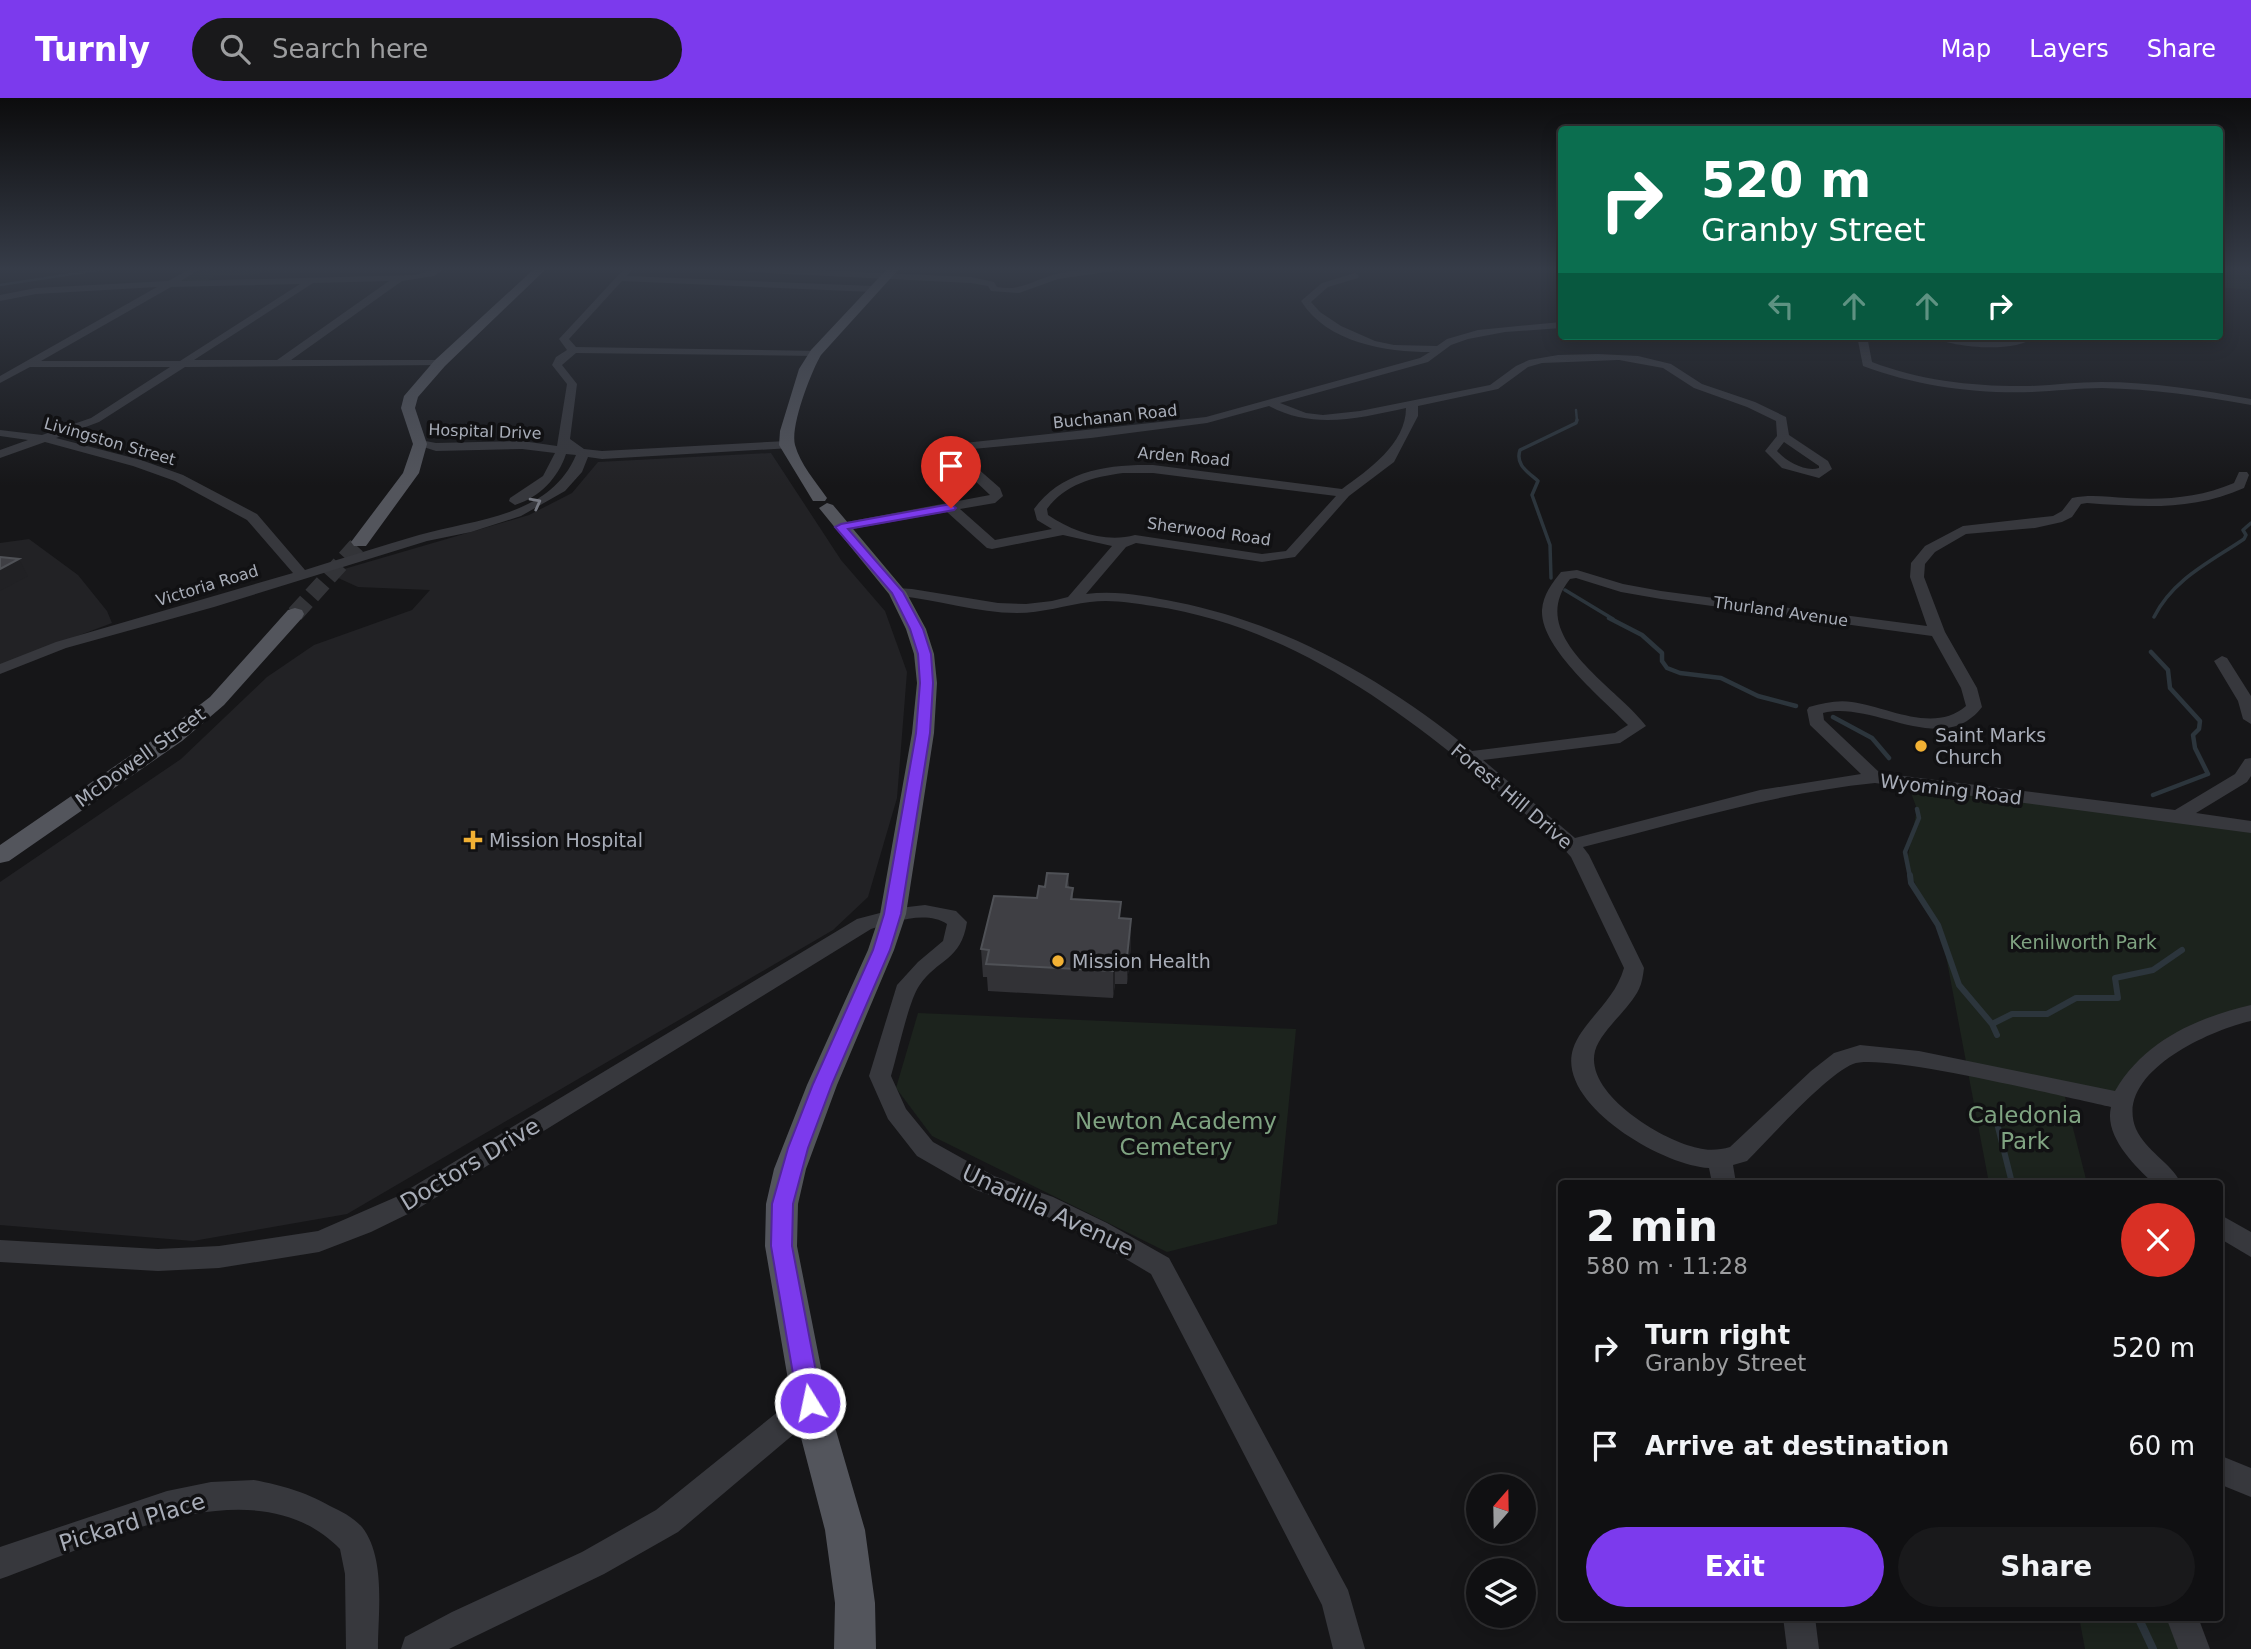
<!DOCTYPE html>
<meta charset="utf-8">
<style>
body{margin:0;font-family:"DejaVu Sans",sans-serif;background:#19191b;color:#f1f3f6;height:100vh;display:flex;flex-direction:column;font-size:26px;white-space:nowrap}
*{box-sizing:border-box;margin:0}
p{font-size:23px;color:#9c9d9f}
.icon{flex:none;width:38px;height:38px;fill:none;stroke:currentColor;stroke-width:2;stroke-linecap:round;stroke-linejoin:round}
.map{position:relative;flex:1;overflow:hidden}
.details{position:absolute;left:1558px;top:1082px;width:665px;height:441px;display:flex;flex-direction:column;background:#101012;border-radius:7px;box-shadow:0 4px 18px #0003,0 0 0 2px #303032}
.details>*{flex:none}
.guide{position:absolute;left:1558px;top:28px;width:665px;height:214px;border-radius:7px;box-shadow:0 4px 18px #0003,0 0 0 2px #303032;background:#0b6e4f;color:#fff;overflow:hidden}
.needle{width:46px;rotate:20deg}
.fabs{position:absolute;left:1466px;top:1376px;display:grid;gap:14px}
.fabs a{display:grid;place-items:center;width:70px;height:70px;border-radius:50%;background:#101012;box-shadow:0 4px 18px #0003,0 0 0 2px #303032;font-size:35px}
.pin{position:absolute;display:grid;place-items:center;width:60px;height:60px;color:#fff;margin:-72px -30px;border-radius:50% 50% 50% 0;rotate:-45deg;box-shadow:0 0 7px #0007}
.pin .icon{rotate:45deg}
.me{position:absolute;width:77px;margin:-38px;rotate:350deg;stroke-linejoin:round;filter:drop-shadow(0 0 5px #0008)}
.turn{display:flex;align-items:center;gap:24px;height:147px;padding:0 28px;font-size:32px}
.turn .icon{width:91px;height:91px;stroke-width:2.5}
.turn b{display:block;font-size:49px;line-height:60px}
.lanes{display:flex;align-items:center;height:66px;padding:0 28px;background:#0003;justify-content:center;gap:35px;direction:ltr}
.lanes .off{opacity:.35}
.round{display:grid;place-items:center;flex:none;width:74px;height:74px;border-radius:37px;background:#19191b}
.summary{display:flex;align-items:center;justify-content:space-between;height:119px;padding:0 28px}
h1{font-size:42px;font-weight:600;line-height:52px}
.primary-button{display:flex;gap:14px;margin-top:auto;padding:14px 28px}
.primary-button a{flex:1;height:80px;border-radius:42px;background:#7c3aed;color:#fff;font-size:28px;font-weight:600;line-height:80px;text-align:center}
.primary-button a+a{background:#19191b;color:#f1f3f6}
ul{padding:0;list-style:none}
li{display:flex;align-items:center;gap:21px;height:98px;padding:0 28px}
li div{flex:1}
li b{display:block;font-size:26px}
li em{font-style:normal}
header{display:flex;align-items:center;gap:42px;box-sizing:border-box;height:98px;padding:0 35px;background:#7c3aed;color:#fff}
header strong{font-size:33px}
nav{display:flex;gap:38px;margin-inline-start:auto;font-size:24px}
.search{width:490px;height:63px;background:#19191b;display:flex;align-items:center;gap:18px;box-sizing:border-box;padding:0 24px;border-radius:38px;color:#9c9d9f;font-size:26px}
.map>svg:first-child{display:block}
</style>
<header>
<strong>Turnly</strong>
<div class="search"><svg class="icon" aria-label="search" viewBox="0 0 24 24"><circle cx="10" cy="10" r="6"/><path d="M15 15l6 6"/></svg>Search here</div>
<nav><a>Map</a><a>Layers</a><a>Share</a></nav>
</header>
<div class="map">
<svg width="2251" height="1551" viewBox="0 0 2251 1551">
<rect width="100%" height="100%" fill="#161618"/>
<!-- built -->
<path fill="#222225" d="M771,355L841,462L885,513L907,574L897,700L868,799L833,832L347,1116L193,1143L0,1127V784L181,661L267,579L314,547L412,512L430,492L358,489L336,479L344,471L529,417L572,395L598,364Z
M29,441L78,477L107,513L112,525L0,567V445Z"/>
<!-- green -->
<path fill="#1c231d" d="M201,171H279L257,176L214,178L206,184L178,183Z
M2219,171H2251V192L2219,189Z
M1907,684L2251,730V916L2186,938L2123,1003L2063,991L2087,1085H1989L1942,837L1906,768L1917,711Z
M918,915L1296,931L1277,1126L1167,1154L932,1038L896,990Z
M2079,1519H2196L2204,1551H2085Z"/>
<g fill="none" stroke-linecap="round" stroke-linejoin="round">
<!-- stream-far4 -->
<path stroke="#2c353c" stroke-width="2.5" d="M0,187L105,171
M1576,312L1577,323"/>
<!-- stream-far3 -->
<path stroke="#2c353c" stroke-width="3.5" d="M1551,480L1550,447L1532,397L1538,383C1528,374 1515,367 1520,352L1576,325L1577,322
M1565,492L1613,521
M2154,519C2173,481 2210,464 2244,441L2246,437L2243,432L2251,425"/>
<!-- stream-far2 -->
<path stroke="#2c353c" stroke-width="4.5" d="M1609,520L1642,537L1662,555V563L1667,570L1680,575L1721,580L1758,598L1796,608
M2151,554L2168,572L2170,590L2200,623L2199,631L2193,637L2195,650L2208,676L2153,697
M1833,619L1872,640L1889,660
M1910,779L1905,754L1919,720L1917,711"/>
<!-- stream-far1 -->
<path stroke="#2c353c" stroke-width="6" d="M1910,777L1911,785L1938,827L1959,887L1992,926L1997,937
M1992,926L2012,916H2047L2076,900H2118L2115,880L2153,872L2182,852
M1995,1017L2012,1085"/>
<!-- stream -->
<path stroke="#2c353c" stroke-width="8" d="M2138,1519L2153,1551"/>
<!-- major-tunnel -->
<path stroke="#333438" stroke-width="17" stroke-dasharray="17 8" stroke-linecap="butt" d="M295,516L360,444"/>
<!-- minor -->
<path fill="#37383d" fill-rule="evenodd" d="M190,171H200L181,183L416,177L434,171H444L434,178L402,183L291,262H440L445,265L444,267L185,269L99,324L56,340L141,362L183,377L257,416L305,472C343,460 381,448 419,437C474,421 550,419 576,357L566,356C558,380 540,399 515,407L509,403L510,400L543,378L555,355L522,351L436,353L414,346L420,342L436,345L522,343L557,348L567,286L552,267L556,259L567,252L559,241L624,171H632L627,178L873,188L878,191L873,194L622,183L569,241L576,249L820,253L821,255L816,258L576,255L562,267L577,286L570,341L584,351L602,353L787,343L791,344V350L602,361L588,359L582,374L565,393L521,418L471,434L427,443L214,509L66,550L0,576V566L56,544L293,475L247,422L175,383L133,368L45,344L0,360V352L28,342L0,338V332L42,337L91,320L170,269H30L0,285V278L157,189L36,196L0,203V197L36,190L168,183ZM389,183L277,262H194L313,185ZM300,186L180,263H41L171,189Z
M745,171H794L971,179L994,184L997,189C1019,194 1036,181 1056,176C1080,171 1105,169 1128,171L1058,181L1019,195L991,193L988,188L971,185L749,174Z
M1355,175L1359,178L1358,180L1328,189L1311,204L1320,214L1341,228L1375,243L1394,247L1437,248L1447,241L1478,232L1561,224V230L1505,234L1468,241L1451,247L1428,264L1280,305L1306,315L1323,317L1360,313L1490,287L1516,268L1529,262L1558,257L1598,256L1638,258L1671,266L1702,286L1755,304L1786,319L1789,337L1828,363L1832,371L1819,380L1782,370L1765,353L1777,338L1776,323L1747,309L1694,290L1663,270L1619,262L1542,265L1528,269L1498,291L1418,308V318L1394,364L1349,398L1295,459L1262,464L1136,445L1126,449L1086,496C1116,492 1147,498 1176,504C1287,526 1385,582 1472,653L1615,635L1628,627C1603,601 1540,550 1542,512C1543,497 1552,485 1561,474L1577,472L1623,486L1661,493L1927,528L1910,479L1911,465L1925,448L1963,428L2053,418L2062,413L2072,400C2091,396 2108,399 2127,400C2165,402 2199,400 2234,385L2239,374H2247L2249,377L2244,390C2193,413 2142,409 2087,405L2081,406L2072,419L2062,424L2035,430L1966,436L1935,454L1925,466L1924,479L1945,534L1977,590L1982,609C1942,661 1874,602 1823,615L1824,622L1880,675L2175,712L2235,676L2245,661L2251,660V678L2247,684L2196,715L2251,723V735L1875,685C1775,695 1680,725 1583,749L1589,757L1644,870C1643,877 1642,885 1639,891C1629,912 1601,932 1595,953C1584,996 1663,1043 1698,1050C1708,1053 1720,1052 1730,1049L1811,973L1834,955L1860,947L1919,953L2115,993C2144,943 2196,920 2251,907V923C2210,932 2113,975 2136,1031C2146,1053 2170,1064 2181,1085H2153C2134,1067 2104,1038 2111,1009C2068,1000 1882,954 1853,966C1827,976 1770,1040 1747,1063L1733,1067L1736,1085H1712L1709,1070C1663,1068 1556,1006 1573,951C1582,923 1614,905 1624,870L1571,759L1553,739C1434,640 1315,532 1153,508C1133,505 1111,501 1090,504C1066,507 1042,515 1017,515C977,515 937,501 897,498L890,494L897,490L912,491L998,505L1026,506L1052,503L1068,499L1112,448L1063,437L992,451L987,450L947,414L841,433L834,429L841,425L990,397L952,361L948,353L955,346L1206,319L1420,260L1430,254C1386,254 1327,245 1301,203L1322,185ZM1269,308C1314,332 1359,320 1406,310C1406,346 1368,372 1342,391L1153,367C1108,366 1061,373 1034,411L1037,422L1052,431L995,442L960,411L995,405L1003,398L1000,390L961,356L962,352L1091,340L1207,325ZM1784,344L1819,368V370C1805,374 1787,364 1777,353ZM1123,375H1153L1336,398L1286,453L1262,456L1135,437C1106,445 1073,434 1048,417L1047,411C1065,386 1093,379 1123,375ZM1576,480L1621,494L1661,501L1932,538L1961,590L1966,608C1934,636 1888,609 1852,604C1837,602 1824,605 1809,609L1807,612L1810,627L1861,676L1760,692L1575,740L1483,662L1620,645L1646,628C1616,588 1524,538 1570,481Z
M1857,238H1867L1872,264C1921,283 1978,289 2031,288C2054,287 2078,284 2101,284C2152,284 2202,292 2251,301V307C2202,298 2152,291 2102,290C2079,290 2055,293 2032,294C1976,296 1916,288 1863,268Z
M1931,238H1950L1979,244L2035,238C2019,256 1950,250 1931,238Z
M2222,558L2227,560L2251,598V626L2243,621L2238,603L2214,563Z
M925,807L956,813L967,824C961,863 938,860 919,888C909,902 897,958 891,978L906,1011L933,1044L994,1078L1053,1099L1107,1125L1169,1160L1348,1492L1365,1551H1333L1322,1507L1151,1176L1089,1139L1035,1113L976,1092L917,1058L888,1021L869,978L897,887L918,864L943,843L947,826C926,812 892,824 871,831L414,1113L371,1134L319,1154L219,1170L158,1173L0,1164V1142L158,1151L219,1148L318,1133L396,1099L857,821L899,810Z
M2219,1116L2251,1134V1159L2219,1140Z
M810,1292L820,1296L824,1305L820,1314L678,1434L604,1476L449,1551H401L405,1539L452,1514L582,1454L656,1412L800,1296Z
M2219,1357L2251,1370V1399L2219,1386Z
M254,1382C284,1388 303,1393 330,1408C341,1413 354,1420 362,1429C386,1460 378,1514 378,1551H346L345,1476L340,1451C253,1362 96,1448 0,1481V1449L167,1393L211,1384Z
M1783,1519H1815L1819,1551H1787Z
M2166,1519H2198L2210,1551H2178Z"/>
<!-- major -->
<path fill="#53555c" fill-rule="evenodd" d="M534,171H546L445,268L418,299L415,310L427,346L419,375L366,448H354L351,444L403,375L413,346L401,310L404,298L435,262Z
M887,171H899L821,257C811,274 790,328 795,347C800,366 816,384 827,400L825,403H813L779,347L780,333L799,271L811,252Z
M827,405L833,407L906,494L926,531L934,556L937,585L934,635L906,816L894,852L837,987L806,1071L798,1106L797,1148L828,1305L865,1432L875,1505L876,1551H834L835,1505L825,1432L792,1305L765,1148L766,1106L774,1071L807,987L868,852L880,816L912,635L917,585L914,556L906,531L889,496L819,410Z
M295,510L302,512L304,516L302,520L224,607L182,643L9,763L0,765V747L166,633L210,599L288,512Z"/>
</g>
<!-- wall -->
<path fill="#323236" d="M1068,776L1069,790H1073V802L1121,820L1131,821V848L1127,886H1115L1113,900L988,893L987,879H983L981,851L1037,800L1045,789Z"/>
<!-- shaded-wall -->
<path fill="#212124" d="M19,461L28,478L0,493V471Z
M1131,821V848L1127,886V859Z
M1115,858V886L1113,900V873Z"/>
<!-- building -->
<path fill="#3f3f44" stroke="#4f5156" stroke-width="2" d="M0,459L19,461L0,471Z
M1047,775L1068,776L1066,789L1073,790L1071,801L1121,804L1119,820L1131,821L1127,859L1115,858L1113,873L986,866L989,852L981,851L994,798L1037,800L1039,788L1045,789Z"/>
<!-- one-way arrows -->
<defs><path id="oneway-chevron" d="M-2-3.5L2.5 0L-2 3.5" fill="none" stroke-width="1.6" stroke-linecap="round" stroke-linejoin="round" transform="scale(1.75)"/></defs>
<use stroke="#757881" href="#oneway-chevron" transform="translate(536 405) rotate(-28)"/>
<!-- sky -->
<linearGradient id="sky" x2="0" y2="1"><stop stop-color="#0c0c0d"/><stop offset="0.44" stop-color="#363c48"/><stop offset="1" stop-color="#363c48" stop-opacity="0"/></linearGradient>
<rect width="2251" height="388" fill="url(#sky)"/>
<!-- route -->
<path fill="#7c3aed" stroke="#51269a" stroke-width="2" d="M951,406L956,410L954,412L848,431L903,494L923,531L931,556L933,585L930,635L901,816L890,852L832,986L808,1050L793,1106L792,1148L822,1305L818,1313L810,1316L802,1313L798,1305L771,1148L772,1106L788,1050L813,986L873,852L884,816L916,635L920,585L918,556L910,531L892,495L835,429L841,426Z"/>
<!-- markers -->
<g fill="#f2b134" stroke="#111113" stroke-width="2.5">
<circle cx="1921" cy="648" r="7"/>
<path d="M469.5 731.5h7v7h7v7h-7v7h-7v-7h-7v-7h7z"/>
<circle cx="1058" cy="863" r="7"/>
</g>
<g text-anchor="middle" stroke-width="7" stroke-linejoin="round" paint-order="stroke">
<!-- far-street labels -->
<g font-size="16" fill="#a8adb8" stroke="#111113">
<text transform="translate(1115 318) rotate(-6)" y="6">Buchanan Road</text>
<text transform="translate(485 333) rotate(2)" y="6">Hospital Drive</text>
<text transform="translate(110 343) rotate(16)" y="6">Livingston Street</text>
<text transform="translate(1184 358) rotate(5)" y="6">Arden Road</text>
<text transform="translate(1209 433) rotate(8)" y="6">Sherwood Road</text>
<text transform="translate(207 487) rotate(-17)" y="6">Victoria Road</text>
<text transform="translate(1781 513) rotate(8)" y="6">Thurland Avenue</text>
</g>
<!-- poi labels -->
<g font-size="19" fill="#a8adb8" stroke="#111113" text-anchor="start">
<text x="1935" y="644">Saint Marks<tspan x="1935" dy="22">Church</tspan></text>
<text x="489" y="749">Mission Hospital</text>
<text x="1072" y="870">Mission Health</text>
</g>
<!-- street labels -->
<g font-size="19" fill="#a8adb8" stroke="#111113">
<text transform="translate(140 659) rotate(-36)" y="7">McDowell Street</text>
<text transform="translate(1951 691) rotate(7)" y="7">Wyoming Road</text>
<text transform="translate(1512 698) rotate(40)" y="7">Forest Hill Drive</text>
</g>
<!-- park labels -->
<g font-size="19" fill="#7fa381" stroke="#111113">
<text x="2083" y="851">Kenilworth Park</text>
</g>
<!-- near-park labels -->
<g font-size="23" fill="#7fa381" stroke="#111113">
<text x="2025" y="1025">Caledonia<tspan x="2025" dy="26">Park</tspan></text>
<text x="1176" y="1031">Newton Academy<tspan x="1176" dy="26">Cemetery</tspan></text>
</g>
<!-- near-street labels -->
<g font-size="23" fill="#a8adb8" stroke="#111113">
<text transform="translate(470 1066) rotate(-31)" y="8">Doctors Drive</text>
<text transform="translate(1048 1112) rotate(25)" y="8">Unadilla Avenue</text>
<text transform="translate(132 1424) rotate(-17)" y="8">Pickard Place</text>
</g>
</g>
</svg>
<div class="fabs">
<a><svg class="needle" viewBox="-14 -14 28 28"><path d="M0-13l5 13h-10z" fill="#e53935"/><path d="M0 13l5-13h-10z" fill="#9c9d9f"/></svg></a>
<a><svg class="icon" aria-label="layers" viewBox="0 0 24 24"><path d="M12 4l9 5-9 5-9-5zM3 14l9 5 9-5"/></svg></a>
</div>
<div class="pin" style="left:951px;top:410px;background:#d93025"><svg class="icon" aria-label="arrive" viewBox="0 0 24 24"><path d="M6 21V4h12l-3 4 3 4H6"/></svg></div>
<svg class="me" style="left:810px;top:1305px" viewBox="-20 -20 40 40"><circle r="17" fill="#7c3aed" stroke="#fff" stroke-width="3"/><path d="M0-11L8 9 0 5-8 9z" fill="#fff"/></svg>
<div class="guide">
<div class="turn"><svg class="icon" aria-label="right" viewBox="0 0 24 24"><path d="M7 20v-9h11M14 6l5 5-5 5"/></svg><div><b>520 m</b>Granby Street</div></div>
<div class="lanes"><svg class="icon off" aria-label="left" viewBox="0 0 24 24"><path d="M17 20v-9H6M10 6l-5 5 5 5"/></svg><svg class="icon off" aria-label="ahead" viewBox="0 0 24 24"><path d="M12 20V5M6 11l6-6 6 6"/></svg><svg class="icon off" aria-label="ahead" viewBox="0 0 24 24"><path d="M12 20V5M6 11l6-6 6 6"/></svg><svg class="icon" aria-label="right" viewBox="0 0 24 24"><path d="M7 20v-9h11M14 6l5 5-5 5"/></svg></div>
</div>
<section class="details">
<div class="summary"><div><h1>2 min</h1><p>580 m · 11:28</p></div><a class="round" style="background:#d93025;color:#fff"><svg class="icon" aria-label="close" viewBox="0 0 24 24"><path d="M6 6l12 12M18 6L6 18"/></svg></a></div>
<ul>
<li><svg class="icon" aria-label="right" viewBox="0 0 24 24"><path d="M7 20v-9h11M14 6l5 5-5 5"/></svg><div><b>Turn right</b><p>Granby Street</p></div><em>520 m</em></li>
<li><svg class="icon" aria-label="arrive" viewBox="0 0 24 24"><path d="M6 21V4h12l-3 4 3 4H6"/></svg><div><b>Arrive at destination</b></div><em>60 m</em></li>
</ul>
<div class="primary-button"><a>Exit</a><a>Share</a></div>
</section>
</div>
